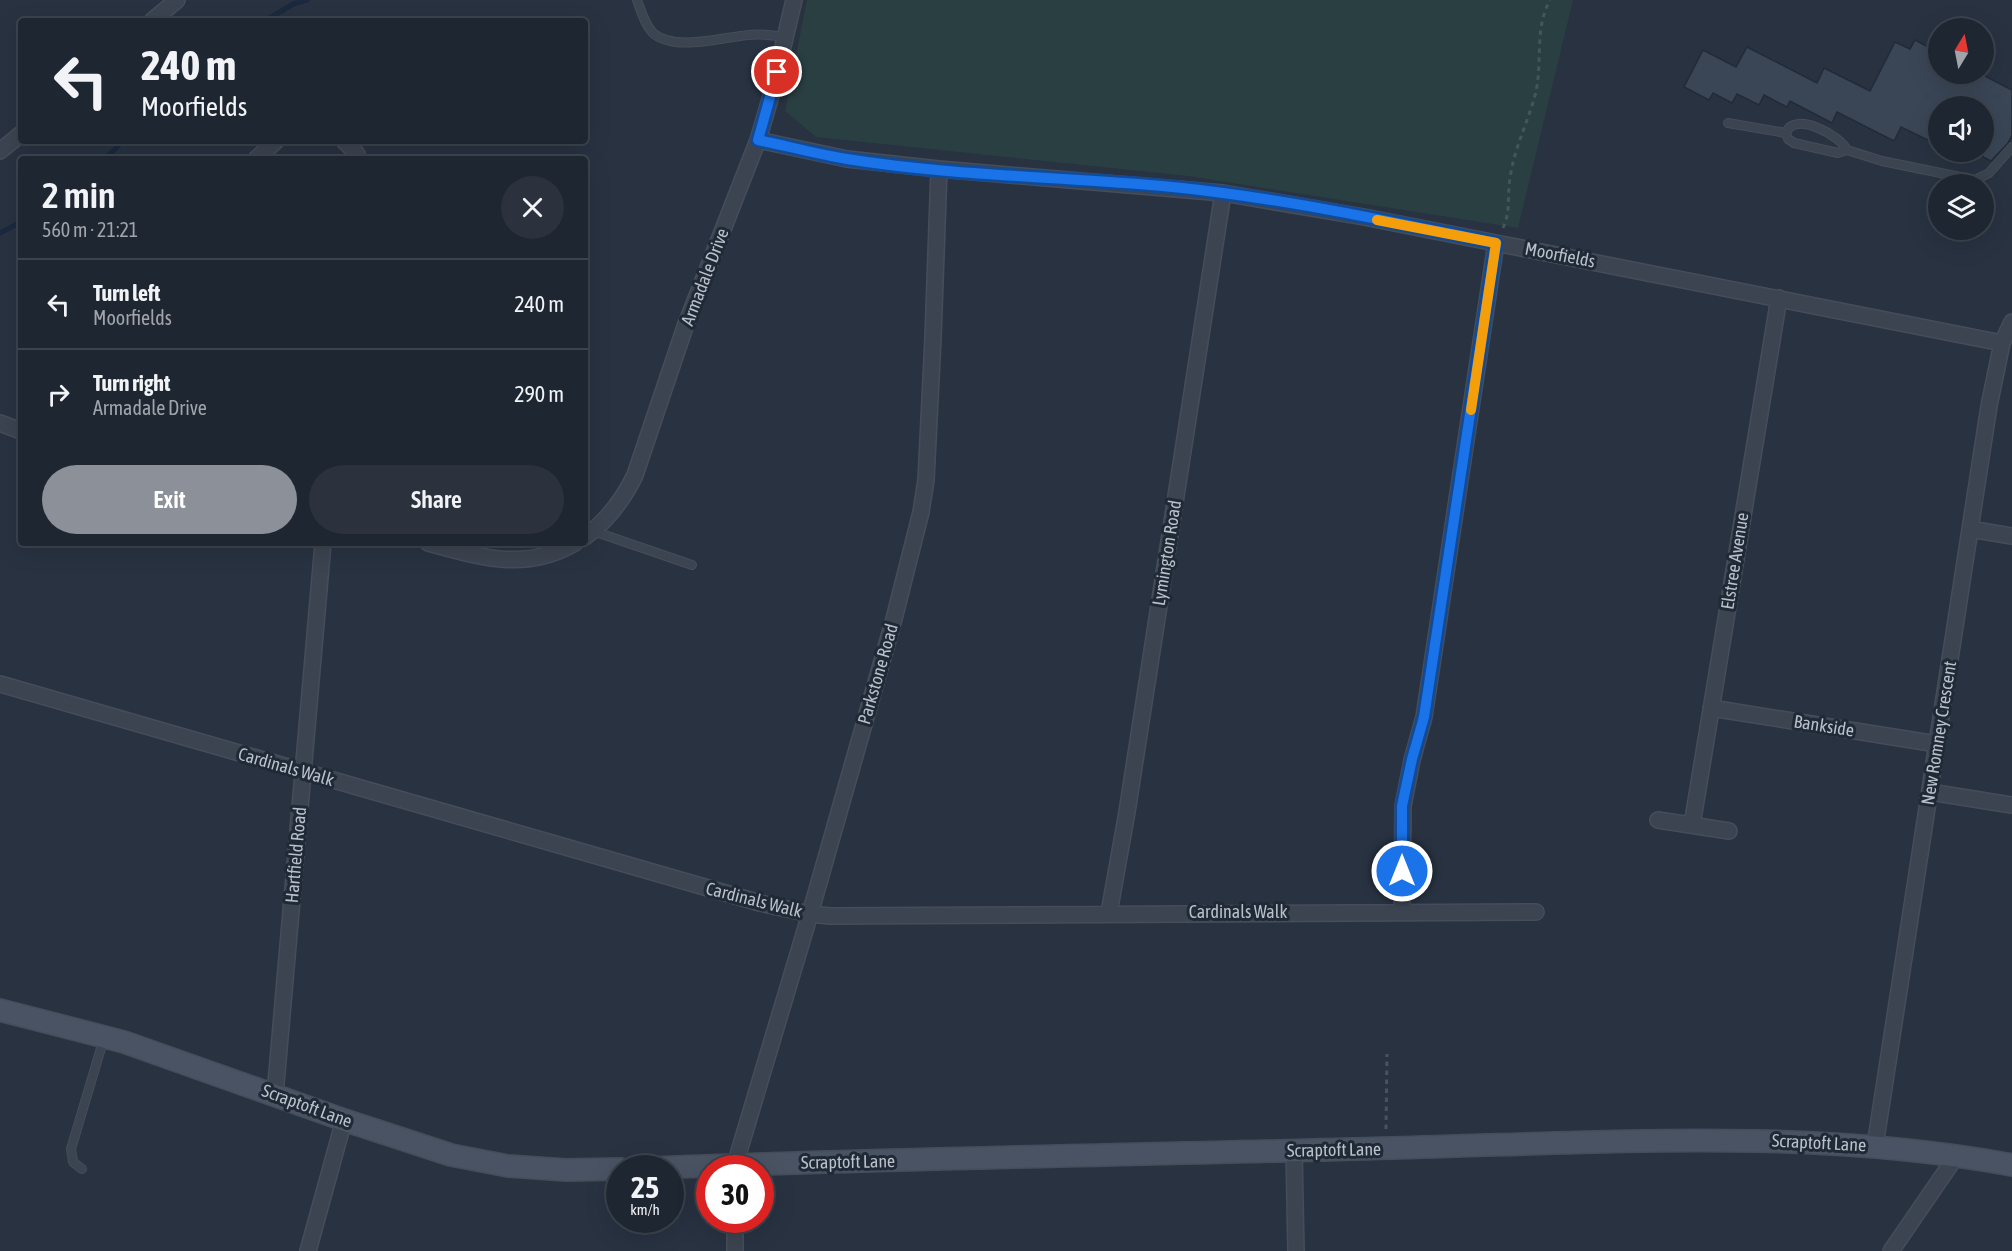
<!DOCTYPE html>
<meta charset="utf-8">
<style>
body{margin:0;font-family:"Asap Condensed",sans-serif;background:#2b323d;color:#f1f3f6;height:100vh;display:flex;flex-direction:column;font-size:22px;white-space:nowrap}
*{box-sizing:border-box;margin:0}
p{font-size:20px;color:#a1a5ab}
.icon{flex:none;width:33px;height:33px;fill:none;stroke:currentColor;stroke-width:2;stroke-linecap:round;stroke-linejoin:round}
.map{position:relative;flex:1;overflow:hidden}
.panel{position:absolute;left:18px;top:156px;width:570px;height:390px;display:flex;flex-direction:column;background:#1e2631;border-radius:6px;box-shadow:0 6px 24px #0002,0 0 0 2px #3c434d}
.panel>*{flex:none}
.guide{position:absolute;left:18px;top:18px;width:570px;height:126px;border-radius:6px;box-shadow:0 6px 24px #0002,0 0 0 2px #3c434d;background:#1e2631;color:#f1f3f6;overflow:hidden}
.needle{width:39px;rotate:10deg}
.tools{position:absolute;left:1928px;top:18px;display:grid;gap:12px}
.tools a{display:grid;place-items:center;width:66px;height:66px;border-radius:50%;background:#1e2631;box-shadow:0 6px 24px #0002,0 0 0 2px #3c434d;font-size:30px}
.speed{position:absolute;left:606px;top:1155px;display:flex;gap:12px;font-size:30px;font-weight:700;text-align:center}
.speed>*{display:grid;place-content:center;width:78px;height:78px;border-radius:50%;background:#1e2631;box-shadow:0 6px 24px #0002,0 0 0 2px #3c434d;line-height:1}
.speed small{font-size:15px;font-weight:400}
.speed .limit{border:9px solid #d22;background:#fff;color:#111}
.pin{position:absolute;display:grid;place-items:center;width:51px;height:51px;color:#fff;margin:-26px;border:3px solid #fff;border-radius:50%;box-shadow:0 2px 6px #0007}
.me{position:absolute;width:66px;margin:-33px;rotate:0deg;stroke-linejoin:round;filter:drop-shadow(0 0 4px #0008)}
.turn{display:flex;align-items:center;gap:21px;height:126px;padding:0 24px;font-size:27px}
.turn .icon{width:78px;height:78px;stroke-width:2.5}
.turn b{display:block;font-size:42px;line-height:51px}
.round{display:grid;place-items:center;flex:none;width:63px;height:63px;border-radius:32px;background:#2b323d}
.headline{display:flex;align-items:center;justify-content:space-between;height:102px;padding:0 24px}
h1{font-size:36px;font-weight:600;line-height:45px}
.button{display:flex;gap:12px;margin-top:auto;padding:12px 24px}
.button a{flex:1;height:69px;border-radius:36px;background:#8c9099;color:#fff;font-size:24px;font-weight:600;line-height:69px;text-align:center}
.button a+a{background:#2b323d;color:#f1f3f6}
ul{padding:0;list-style:none}
li{display:flex;align-items:center;gap:18px;height:90px;padding:0 24px;border-top:2px solid #3c434d}
li div{flex:1}
li b{display:block;font-size:22px}
li em{font-style:normal}
.map>svg:first-child{display:block}
</style>
<div class="map">
<svg width="2012" height="1251" viewBox="0 0 2012 1251">
<rect width="100%" height="100%" fill="#283241"/>
<!-- green -->
<path fill="#2a3f42" d="M807,0H1573L1518,228L1188,176L816,137L785,111Z"/>
<g fill="none" stroke-linecap="round" stroke-linejoin="round">
<!-- stream -->
<path stroke="#1b293f" stroke-width="5" d="M265,21L293,4L307,0
M105,159L123,141
M0,233L21,222"/>
</g>
<!-- building -->
<path fill="#3a4656" stroke="#222b38" stroke-width="1.5" d="M1915,40L1938,52V74H1981L2012,90V135L2008,143L1991,161L1983,157V106H1938V145L1901,127L1894,141L1837,112L1832,123L1790,101L1787,107L1764,95L1759,105L1737,94L1732,103L1713,93L1709,100L1684,87L1703,50L1736,67L1747,47L1817,83L1824,68L1870,91L1895,42L1910,49Z"/>
<g fill="none" stroke-linecap="round" stroke-linejoin="round">
<!-- lane casing -->
<g stroke="#464d5a" stroke-width="10">
<path id="lane" d="M637,0C641,11 645,25 653,33C674,52 723,37 749,35C761,33 773,36 786,37
M1728,123L1786,133L1788,139L1794,143L1838,153L1847,150L1882,161L1975,180L1989,173L2012,147
M1786,133C1794,110 1841,136 1847,150
M593,531L692,565
M82,1169L73,1162L71,1149L104,1038"/>
</g>
<!-- street casing -->
<g stroke="#464d5a" stroke-width="18">
<path id="street" d="M152,21L177,0
M758,140L847,159L939,169L1223,193L1364,217L2002,343
M344,141L357,154
M0,151L21,134
M256,159L276,141
M0,423L21,431
M1970,529L2012,536
M585,537C608,520 623,500 635,475L686,324L758,140L773,89L794,0
M428,543C480,557 525,572 575,543
M0,684L760,903L810,914L830,916L1536,912
M1711,708L1937,744
M1930,792L2012,805
M1658,820L1729,831
M1692,825L1779,298
M1402,912L1403,806L1412,760L1424,717L1496,243
M1109,913L1127,812L1223,193
M275,1095L323,543
M1875,1146L1989,406L2002,343L2012,322
M1294,1150L1296,1251
M734,1168L810,914L894,619L921,512L926,480L933,338L939,169
M735,1220V1251
M308,1251L344,1120
M1891,1251L1957,1155"/>
</g>
<!-- secondary casing -->
<g stroke="#464d5a" stroke-width="24">
<path id="secondary" d="M0,1010L124,1042L344,1120L451,1155L508,1166L566,1170L620,1169
M654,1168C899,1158 1146,1155 1392,1148C1598,1143 1808,1127 2012,1165"/>
</g>
<!-- path -->
<path stroke="#435759" stroke-width="3" stroke-dasharray="4.5 4.5" stroke-linecap="butt" d="M1503,228C1511,210 1507,197 1510,178C1514,150 1526,126 1534,99C1544,67 1533,31 1550,0
M1386,1129L1387,1054"/>
<!-- lane -->
<use href="#lane" stroke="#3c4451" stroke-width="8"/>
<!-- street -->
<use href="#street" stroke="#3c4451" stroke-width="15"/>
<!-- secondary -->
<use href="#secondary" stroke="#4a5363" stroke-width="21"/>
</g>
<g fill="none" stroke-linecap="round" stroke-linejoin="round">
<!-- route casing -->
<g stroke="#114b97" stroke-width="15">
<path id="route" d="M777,72L758,140C787,146 817,154 847,159C971,179 1098,176 1223,193C1315,205 1406,225 1496,243L1424,717L1412,759L1402,806V871"/>
</g>
<!-- route -->
<use href="#route" stroke="#1a73e8" stroke-width="10"/>
<!-- slow -->
<path stroke="#f59e0b" stroke-width="10" d="M1377,220L1496,243L1471,410"/>
</g>
<g text-anchor="middle" stroke-width="6" stroke-linejoin="round" paint-order="stroke">
<!-- street labels -->
<g font-size="18" fill="#b9bfcb" stroke="#202936">
<text transform="translate(1560 255) rotate(11)" y="6">Moorfields</text>
<text transform="translate(705 277) rotate(-69)" y="6">Armadale Drive</text>
<text transform="translate(1167 553) rotate(-81)" y="6">Lymington Road</text>
<text transform="translate(1735 561) rotate(-81)" y="6">Elstree Avenue</text>
<text transform="translate(878 674) rotate(-74)" y="6">Parkstone Road</text>
<text transform="translate(1824 726) rotate(9)" y="6">Bankside</text>
<text transform="translate(1939 733) rotate(-81)" y="6">New Romney Crescent</text>
<text transform="translate(286 767) rotate(16)" y="6">Cardinals Walk</text>
<text transform="translate(296 855) rotate(-85)" y="6">Hartfield Road</text>
<text transform="translate(754 900) rotate(14)" y="6">Cardinals Walk</text>
<text x="1238" y="918">Cardinals Walk</text>
<text transform="translate(307 1106) rotate(20)" y="6">Scraptoft Lane</text>
<text transform="translate(1819 1143) rotate(3)" y="6">Scraptoft Lane</text>
<text transform="translate(1334 1150) rotate(-1)" y="6">Scraptoft Lane</text>
<text transform="translate(848 1162) rotate(-1)" y="6">Scraptoft Lane</text>
</g>
</g>
</svg>
<div class="tools">
<a><svg class="needle" viewBox="-14 -14 28 28"><path d="M0-13l5 13h-10z" fill="#e53935"/><path d="M0 13l5-13h-10z" fill="#a1a5ab"/></svg></a>
<a><svg class="icon" aria-label="sound" viewBox="0 0 24 24"><path d="M4 9h4l5-4v14l-5-4H4zM17 9q2 3 0 6"/></svg></a>
<a><svg class="icon" aria-label="layers" viewBox="0 0 24 24"><path d="M12 4l9 5-9 5-9-5zM3 14l9 5 9-5"/></svg></a>
</div>
<div class="speed"><div>25<small>km/h</small></div><div class="limit">30</div></div>
<div class="pin" style="left:777px;top:72px;background:#d93025"><svg class="icon" aria-label="arrive" viewBox="0 0 24 24"><path d="M6 21V4h12l-3 4 3 4H6"/></svg></div>
<svg class="me" style="left:1402px;top:871px" viewBox="-20 -20 40 40"><circle r="17" fill="#1a73e8" stroke="#fff" stroke-width="3"/><path d="M0-11L8 9 0 5-8 9z" fill="#fff"/></svg>
<div class="guide">
<div class="turn"><svg class="icon" aria-label="left" viewBox="0 0 24 24"><path d="M17 20v-9H6M10 6l-5 5 5 5"/></svg><div><b>240 m</b>Moorfields</div></div>
</div>
<section class="panel">
<div class="headline"><div><h1>2 min</h1><p>560 m · 21:21</p></div><a class="round"><svg class="icon" aria-label="close" viewBox="0 0 24 24"><path d="M6 6l12 12M18 6L6 18"/></svg></a></div>
<ul>
<li><svg class="icon" aria-label="left" viewBox="0 0 24 24"><path d="M17 20v-9H6M10 6l-5 5 5 5"/></svg><div><b>Turn left</b><p>Moorfields</p></div><em>240 m</em></li>
<li><svg class="icon" aria-label="right" viewBox="0 0 24 24"><path d="M7 20v-9h11M14 6l5 5-5 5"/></svg><div><b>Turn right</b><p>Armadale Drive</p></div><em>290 m</em></li>
</ul>
<div class="button"><a>Exit</a><a>Share</a></div>
</section>
</div>
